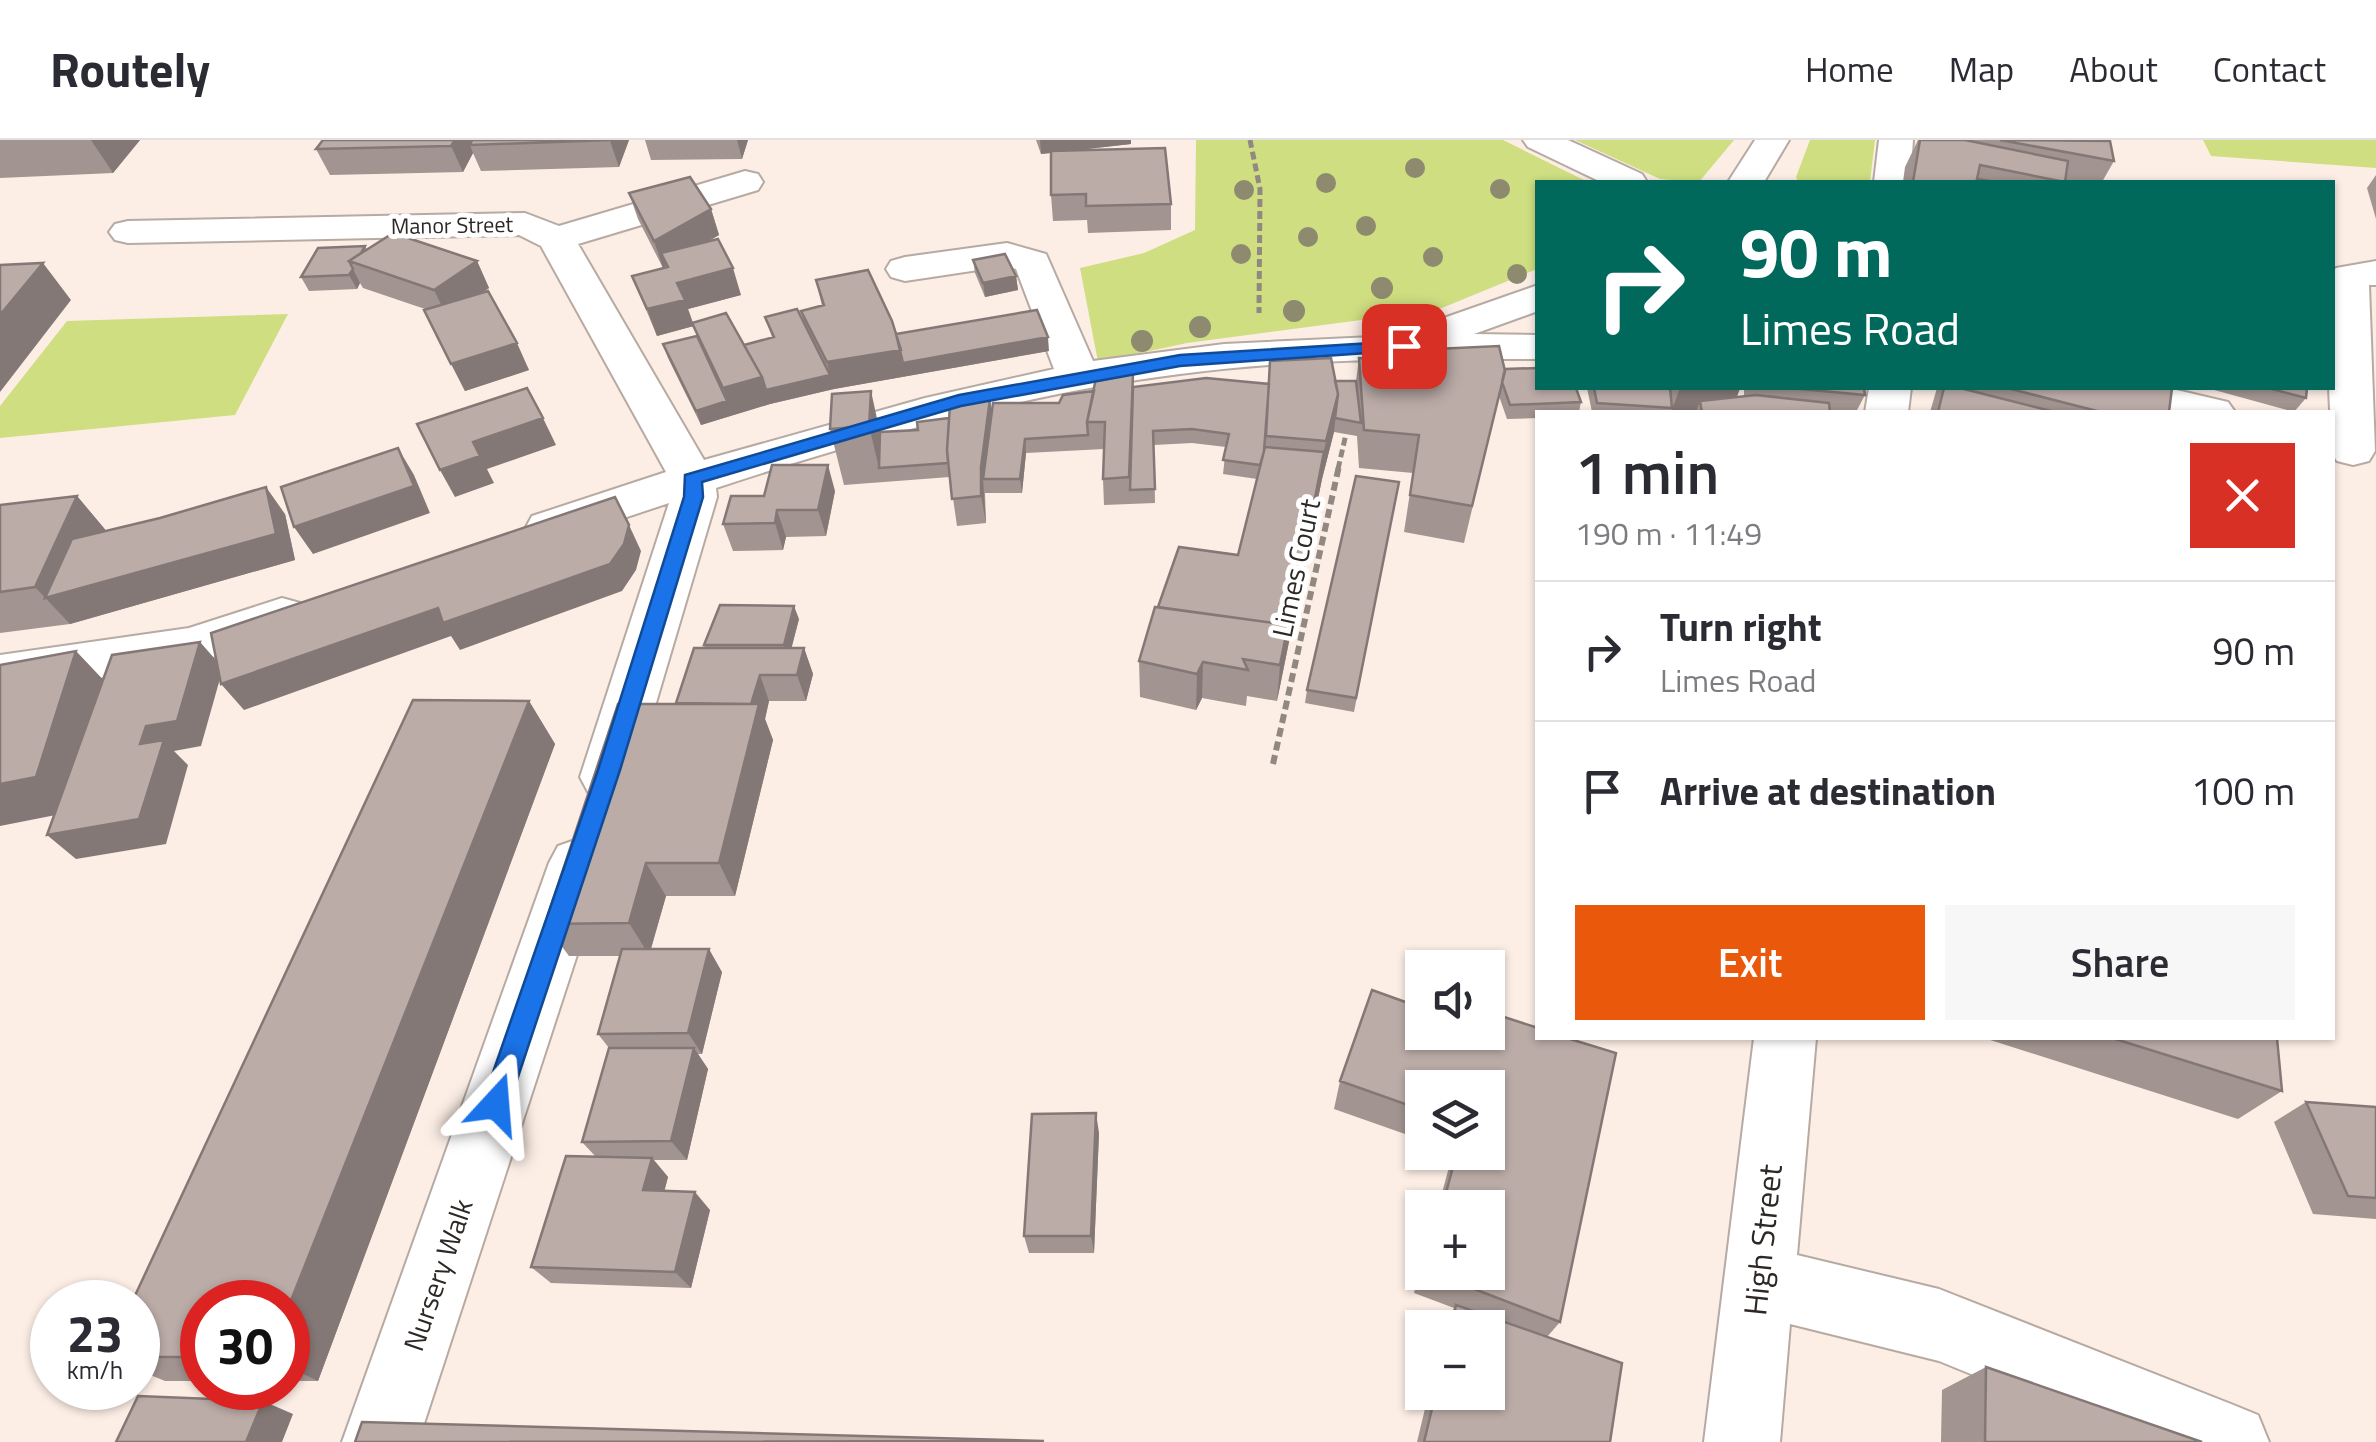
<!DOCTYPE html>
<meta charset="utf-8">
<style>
body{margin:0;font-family:"Titillium Web",sans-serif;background:#f7f7f7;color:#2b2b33;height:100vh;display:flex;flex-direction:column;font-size:38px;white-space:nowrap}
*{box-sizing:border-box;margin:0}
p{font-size:32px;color:#7c7c81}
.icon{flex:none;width:55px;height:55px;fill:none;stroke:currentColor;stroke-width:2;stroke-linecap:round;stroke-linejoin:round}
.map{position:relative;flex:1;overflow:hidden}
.panel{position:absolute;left:1535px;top:270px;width:800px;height:630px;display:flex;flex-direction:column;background:#fff;border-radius:0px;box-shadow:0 2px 8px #0004}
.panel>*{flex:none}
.hud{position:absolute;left:1535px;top:40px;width:800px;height:210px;border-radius:0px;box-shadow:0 2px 8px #0004;background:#00695c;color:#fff;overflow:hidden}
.buttons{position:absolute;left:1405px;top:810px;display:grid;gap:20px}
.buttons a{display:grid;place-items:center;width:100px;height:100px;border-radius:0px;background:#fff;box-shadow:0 2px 8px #0004;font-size:50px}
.speed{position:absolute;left:30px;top:1140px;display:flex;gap:20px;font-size:50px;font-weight:700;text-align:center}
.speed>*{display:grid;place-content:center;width:130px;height:130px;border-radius:50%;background:#fff;box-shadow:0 2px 8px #0004;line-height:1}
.speed small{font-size:25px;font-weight:400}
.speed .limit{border:15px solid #d22;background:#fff;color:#111}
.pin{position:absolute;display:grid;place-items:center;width:85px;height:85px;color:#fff;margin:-42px;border-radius:20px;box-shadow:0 5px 15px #0006}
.me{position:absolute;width:110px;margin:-55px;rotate:19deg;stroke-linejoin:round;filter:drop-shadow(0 0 8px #0008)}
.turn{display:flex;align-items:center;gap:35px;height:210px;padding:0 40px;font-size:45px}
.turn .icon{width:130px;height:130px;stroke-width:2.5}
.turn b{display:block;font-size:70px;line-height:85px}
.round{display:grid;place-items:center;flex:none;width:105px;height:105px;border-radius:0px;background:#f7f7f7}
.summary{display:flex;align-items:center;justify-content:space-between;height:170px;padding:0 40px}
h1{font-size:60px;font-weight:600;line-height:75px}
.button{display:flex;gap:20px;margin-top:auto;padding:20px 40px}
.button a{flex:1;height:115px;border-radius:0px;background:#ea580c;color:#fff;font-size:40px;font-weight:600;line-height:115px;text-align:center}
.button a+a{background:#f7f7f7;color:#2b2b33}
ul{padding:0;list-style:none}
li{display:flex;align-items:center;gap:30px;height:140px;padding:0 40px;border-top:2px solid #e1e1e2}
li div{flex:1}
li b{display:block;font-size:38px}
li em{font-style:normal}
header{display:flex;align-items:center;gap:60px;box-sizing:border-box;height:140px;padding:0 50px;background:#fff;border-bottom:2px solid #e1e1e2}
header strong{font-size:48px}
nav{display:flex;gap:55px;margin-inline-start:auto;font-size:35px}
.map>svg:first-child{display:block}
</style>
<header>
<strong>Routely</strong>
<nav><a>Home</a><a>Map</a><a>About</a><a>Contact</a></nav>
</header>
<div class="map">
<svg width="2376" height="1302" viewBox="0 0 2376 1302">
<rect width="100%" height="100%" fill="#fceee5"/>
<!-- green -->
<path fill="#cfde81" d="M1196,0H1503L1588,42H1538L1537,129L1437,170L1187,203L1098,222L1080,128L1144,113L1195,90Z
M1575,0H1734L1699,42L1660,39Z
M1810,0H1875L1870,42H1798L1796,37Z
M2203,0H2376V28L2211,16Z
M288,174L235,275L0,298V266L67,181Z"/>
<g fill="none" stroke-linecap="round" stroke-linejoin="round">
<!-- minor casing -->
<g stroke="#b7aaa2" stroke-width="4">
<path id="minor" d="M1523,0H1568L1642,34L1647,42H1601L1528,7Z
M1755,0H1789L1764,42H1728Z
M1879,0H1913L1910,42H1874Z
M745,31L758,34L763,42L758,50L578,104L704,320L925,258L1054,229L1016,129L1005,126L905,141L891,137L886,129L891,121L905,117L1007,103L1046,114L1093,221L1224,204L1415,195L1421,186L1538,145V171L1474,194L1538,195V219C1418,219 1298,218 1180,234C1022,254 868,298 716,348L717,357L634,637L626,652L607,659L588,652L580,637L669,363L549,403L532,398L526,387L532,376L666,332L541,106L519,95L128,103L115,100L109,92L115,84L128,81L525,73L559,86Z
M2376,121V145H2369L2375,311L2369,321L2353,325L2337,321L2332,314L2329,248H2332V133L2336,128Z
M1869,248H1911L1908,272H1865Z
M2096,248H2168L2228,262L2235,272H2162L2102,257Z
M282,458L300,463L307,476L300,489L191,524L0,553V515L189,488Z
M578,699L598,706L607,723L418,1302H342L549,723L558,706Z
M1754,898H1816L1797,1115L1939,1149L2231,1264L2258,1275L2269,1302H2138L1939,1221L1790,1184L1780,1302H1704Z"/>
</g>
<!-- path-far1 -->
<path stroke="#918882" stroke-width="5" stroke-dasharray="8 4" stroke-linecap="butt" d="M1250,0L1260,49L1259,173
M1338,329L1346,294"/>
<!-- path -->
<path stroke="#918882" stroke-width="6" stroke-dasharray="9 5" stroke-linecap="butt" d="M1273,624L1339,326"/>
<!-- minor -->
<use href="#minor" fill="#fff" fill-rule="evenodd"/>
</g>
<!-- trees -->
<g fill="#8d8a6f">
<circle cx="1415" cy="28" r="10"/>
<circle cx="1326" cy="43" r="10"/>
<circle cx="1500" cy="49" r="10"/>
<circle cx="1244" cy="50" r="10"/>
<circle cx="1366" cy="86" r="10"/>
<circle cx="1308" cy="97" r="10"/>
<circle cx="1241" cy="114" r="10"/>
<circle cx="1433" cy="117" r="10"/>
<circle cx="1517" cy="134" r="10"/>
<circle cx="1382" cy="148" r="11"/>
<circle cx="1294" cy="171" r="11"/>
<circle cx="1200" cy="187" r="11"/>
<circle cx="1142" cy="201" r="11"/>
</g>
<!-- wall -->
<path fill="#a29490" d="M0,0H140L113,33L0,38Z
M629,0L619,27L481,31L473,13L463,32L330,35L316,9Z
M645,0H748L742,19L651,20Z
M1036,0H1131V4L1071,11L1171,64V90L1088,93L1087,80L1053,81L1051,55V13L1041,14Z
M1918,0H2106L2114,21L2102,42H1903L1905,27Z
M2376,35V79L2367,48Z
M629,53L711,69L719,95L709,101L741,155L688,169L693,183L744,205L772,197L765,177L804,182L801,171L822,166L816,140L896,194L1049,211L834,249L770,264L701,285L668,218L663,204L697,196L693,186L657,196L632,136L666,127V126L663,128L638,79Z
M365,106L367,109L477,121L489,148L483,152L529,230L465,251L425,169L363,148L360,143L357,149L309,151L301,137Z
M973,120L1016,136L1018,150L985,157L975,133Z
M1414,210L1505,229L1581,262L1579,272H1538V278L1507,279L1499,256L1464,403L1404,392L1413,333L1359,328L1357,296L1334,292L1322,339L1277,561L1247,556L1246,566L1202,558L1196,570L1140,557L1139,521L1158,467L1238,415L1257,339L1223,334L1226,307L1192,303L1154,305L1155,363L1104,365L1103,339L1104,309L1026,313L1022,353H985L986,383L957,386L950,337L844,345L830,289L832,254L880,292L918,290L949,278L992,270L1059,263L1133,247L1356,241L1359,218H1413Z
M1587,248H1740L1737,257L1744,256V248H1864L1865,255L1856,272H1592Z
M1937,248H2172L2169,272H1930Z
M2207,248H2307L2306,258L2294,272Z
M1399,342L1354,572L1305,563L1307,550Z
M835,351L826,396L786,397L783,410L733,411L723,384L764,356Z
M77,356L106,391L285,374L295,420L70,484L0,493V365Z
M799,479L791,508H804L813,534L806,561H769L765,579L773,600L735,756H666L651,809L722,832L702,914H698L708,929L687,1020H654L668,1037L664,1051L710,1070L691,1148L551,1143L531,1127L596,1017L582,1002L609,908L598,894L621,816H569L545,784L677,564L705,508L704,505Z
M529,561L555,604L318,1241H288V1162H202V1241H165L138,1230V1162Z
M1495,874L1560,1182L1547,1197L1610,1302H1417L1429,1252H1488V1188H1444L1454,1168L1414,1153L1422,1122V1132H1488V1068H1438L1453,1012H1488V948H1422V1000L1334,969L1340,941L1489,890Z
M1984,898H2277L2282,951L2238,979Z
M2306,962L2376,967V1079L2313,1074L2274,982Z
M1099,993L1094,1113H1029L1024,1096Z
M1986,1227L2202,1302H1941L1942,1250Z"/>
<!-- shaded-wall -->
<path fill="#847876" d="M91,0H140L113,33Z
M455,0H480L470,5L473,13L463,32L451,6Z
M610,0H629L619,27L610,1Z
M737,0H748L742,19Z
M1040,0H1131V4L1041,14Z
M711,69L719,95L667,125L661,113L666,126L663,128L654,101Z
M477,121L489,148L447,177L434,150Z
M43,123L71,160L0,252V175Z
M733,128L741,155L688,169L694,186L657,196L647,169L677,143Z
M353,129L360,143L357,149L349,135Z
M1016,136L1018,150L985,157L983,143Z
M1048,197L1049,211L834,249L770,264L701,285L696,271L727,261L723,248L762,237L830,235L827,222L901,210Z
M517,203L529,230L465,251L451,224Z
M1680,248H1740L1731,272L1700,261L1696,272H1671Z
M871,251L883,306L879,328L869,286Z
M1338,254L1334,292L1322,339L1277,561L1280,525L1326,301Z
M990,259L994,286L983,339L986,383L981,356V327Z
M543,278L556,305L487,329L494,343L455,357L440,330L473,302Z
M1025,299L1026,313L1022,353L1020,339Z
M398,308L414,335L430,373L313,414L294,387Z
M828,325L835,351L826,396L818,370Z
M266,347L285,374L295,420L70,484L35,447L77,356L109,394Z
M777,370L786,397L783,410L775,383Z
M629,385L641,411L636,430L622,451L460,510L451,496L244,570L221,544Z
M794,466L799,479L789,518L784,505Z
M200,502L223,528L201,606L174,611L188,625L166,704L76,719L47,695L146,586Z
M804,508L813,534L806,561L797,535Z
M76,511L111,548L76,671L0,686V644Z
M1203,522L1202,558L1196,570L1197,534Z
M760,535L769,561L765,579L773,600L735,756L719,723L751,564Z
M529,561L555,604L318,1241L288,1227V1168Z
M646,723L666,756L649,815L629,783Z
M709,809L722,832L702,914L688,893Z
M694,908L708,929L687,1020L671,1001Z
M1096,973L1099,993L1094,1113L1091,1096Z
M652,1018L668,1037L660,1068L643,1050Z
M695,1052L710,1070L691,1148L675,1132Z
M263,1261L293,1274L282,1302H246Z"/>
<!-- building -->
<path fill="#bcaca8" stroke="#847876" stroke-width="2.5" d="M323,0H455L451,6L316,9Z
M472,0H610L470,5Z
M1920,0H1965L2068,21L2065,42L1980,25L1977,39L1996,42H1913Z
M2000,0L2110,1L2114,21Z
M1165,8L1171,64L1086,66V54L1051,55V11Z
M690,37L711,69L654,101L629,53Z
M393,93L477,121L434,150L349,121Z
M718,99L733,128L677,143L685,160L647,169L632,136L668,127L661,113Z
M365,106L361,113L349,121L353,129L349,135L301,137L318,108Z
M1005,114L1016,136L983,143L973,120Z
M43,123L0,175V125Z
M868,130L892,181L901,210L827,222L801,171L824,165L816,140Z
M488,151L517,203L451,224L424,170Z
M797,169L830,235L766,250L762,237L744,205L774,197L765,177Z
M1037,170L1048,197L903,223L896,194Z
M726,173L762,237L723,248L692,183Z
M697,196L727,261L696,271L663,204Z
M1499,206L1505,231L1472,366L1410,355L1419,295L1364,290L1359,218L1415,219L1414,210Z
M1331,218L1338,254L1326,301L1266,296L1270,221Z
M1538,228V248H1576L1581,262L1510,265L1502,242L1505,229Z
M1133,234L1129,337L1103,339L1105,282H1087L1096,238Z
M1206,238L1269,244L1264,311L1260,325L1223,320L1229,294L1192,289L1153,291L1155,349L1130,350L1133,247Z
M1335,241H1356L1361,283L1335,278L1338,254Z
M527,248L543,278L473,302L480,316L440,330L417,284Z
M1594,248H1670L1672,268L1597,263Z
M1790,248H1864L1865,255Z
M1944,248H1960L2055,272H1938Z
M2007,248H2172L2169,272H2097V271Z
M2268,248H2307L2306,258Z
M871,251L869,286L830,289L832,254Z
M1094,251L1087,282L1088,295L1025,299L1020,339H983L993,263H1059L1063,255Z
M1756,255L1829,263L1830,272H1702L1700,261Z
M990,259L981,327V356L952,359L947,310L950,265Z
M949,278L947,310L948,323L879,328L880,292L918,290L917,282Z
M1265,307L1324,312L1288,495V485L1158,467L1179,407L1238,415Z
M398,308L414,346L294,387L281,347Z
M772,325H828L818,370H777L775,383L723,384L731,356H764Z
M1356,336L1399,342L1356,558L1307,550Z
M266,347L276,394L45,458L72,399L160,378Z
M77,356L35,447L0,452V365Z
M615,357L629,385L624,404L610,424L443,483L438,468L221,544L211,493Z
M720,465L794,466L784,505H704Z
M1155,467L1288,485L1280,525L1243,519L1248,530L1203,522L1197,534L1139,521Z
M200,502L177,581L146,586L140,604L164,600L139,679L47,695L112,515Z
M694,508H804L797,535H760L751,564L676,563Z
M76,511L36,637L0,644V525Z
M413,560L529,561L288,1168V1162H202V1217H138V1162H132Z
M618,564H759L719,723H646L629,783L545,784Z
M622,809H709L688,893L598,894Z
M1372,850L1422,868V892H1488V889L1491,890L1495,874L1538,888V898H1567L1616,913L1560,1182L1430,1132H1488V1068H1442L1457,1012H1488V948H1422V970L1340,941Z
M2112,898H2277L2282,951Z
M609,908H694L671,1001L582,1002Z
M2306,962L2376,967V1058L2348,1056Z
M1096,973L1091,1096H1024L1032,974Z
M566,1016L652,1018L643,1050L695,1052L675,1132L531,1127Z
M1456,1165L1622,1223L1610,1302H1424L1436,1252H1488V1188H1451Z
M1986,1227L2202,1302H1985Z
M138,1256L263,1261L246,1302H116Z
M362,1282L1044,1301L355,1302Z"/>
<!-- route -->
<path fill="#1a73e8" stroke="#114b97" stroke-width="2.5" d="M1404,201L1413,206L1410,210L1180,226L961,266L702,342L703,357L620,630L509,964L505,973L496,977L486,973L482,964L598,630L684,357L685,335L959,255L1180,215Z"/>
<g text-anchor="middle" stroke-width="10" stroke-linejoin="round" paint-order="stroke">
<!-- far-street labels -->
<g font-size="22" fill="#2d2825" stroke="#fff">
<text transform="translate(452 85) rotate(-1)" y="8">Manor Street</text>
</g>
<!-- street labels -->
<g font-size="28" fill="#2d2825" stroke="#fff">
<text transform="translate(1296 428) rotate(-78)" y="10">Limes Court</text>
<text transform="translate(438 1135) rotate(-71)" y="10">Nursery Walk</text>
</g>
<!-- near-street labels -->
<g font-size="32" fill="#2d2825" stroke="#fff">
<text transform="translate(1763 1100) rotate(-84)" y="11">High Street</text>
</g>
</g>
</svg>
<div class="buttons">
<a><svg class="icon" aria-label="sound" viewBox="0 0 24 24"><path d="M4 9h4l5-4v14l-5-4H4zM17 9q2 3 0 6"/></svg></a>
<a><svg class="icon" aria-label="layers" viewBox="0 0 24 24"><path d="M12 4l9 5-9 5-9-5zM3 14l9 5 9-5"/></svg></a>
<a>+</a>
<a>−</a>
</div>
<div class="speed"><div>23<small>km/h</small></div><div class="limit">30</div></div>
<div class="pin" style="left:1404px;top:206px;background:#d93025"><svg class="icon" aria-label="arrive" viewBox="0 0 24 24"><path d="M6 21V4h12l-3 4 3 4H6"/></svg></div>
<svg class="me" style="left:496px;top:964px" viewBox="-20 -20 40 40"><path d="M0-17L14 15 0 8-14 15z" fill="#1a73e8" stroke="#fff" stroke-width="4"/></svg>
<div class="hud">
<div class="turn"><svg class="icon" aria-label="right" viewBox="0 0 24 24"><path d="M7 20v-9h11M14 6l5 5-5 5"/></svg><div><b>90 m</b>Limes Road</div></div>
</div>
<section class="panel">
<div class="summary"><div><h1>1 min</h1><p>190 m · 11:49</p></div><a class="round" style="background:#d93025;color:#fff"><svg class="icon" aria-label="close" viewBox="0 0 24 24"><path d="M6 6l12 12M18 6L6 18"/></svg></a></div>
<ul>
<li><svg class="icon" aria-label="right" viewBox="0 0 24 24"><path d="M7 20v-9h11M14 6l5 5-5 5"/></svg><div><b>Turn right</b><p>Limes Road</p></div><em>90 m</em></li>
<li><svg class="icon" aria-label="arrive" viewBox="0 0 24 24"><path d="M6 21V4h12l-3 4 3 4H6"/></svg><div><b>Arrive at destination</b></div><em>100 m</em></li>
</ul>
<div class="button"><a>Exit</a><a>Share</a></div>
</section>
</div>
